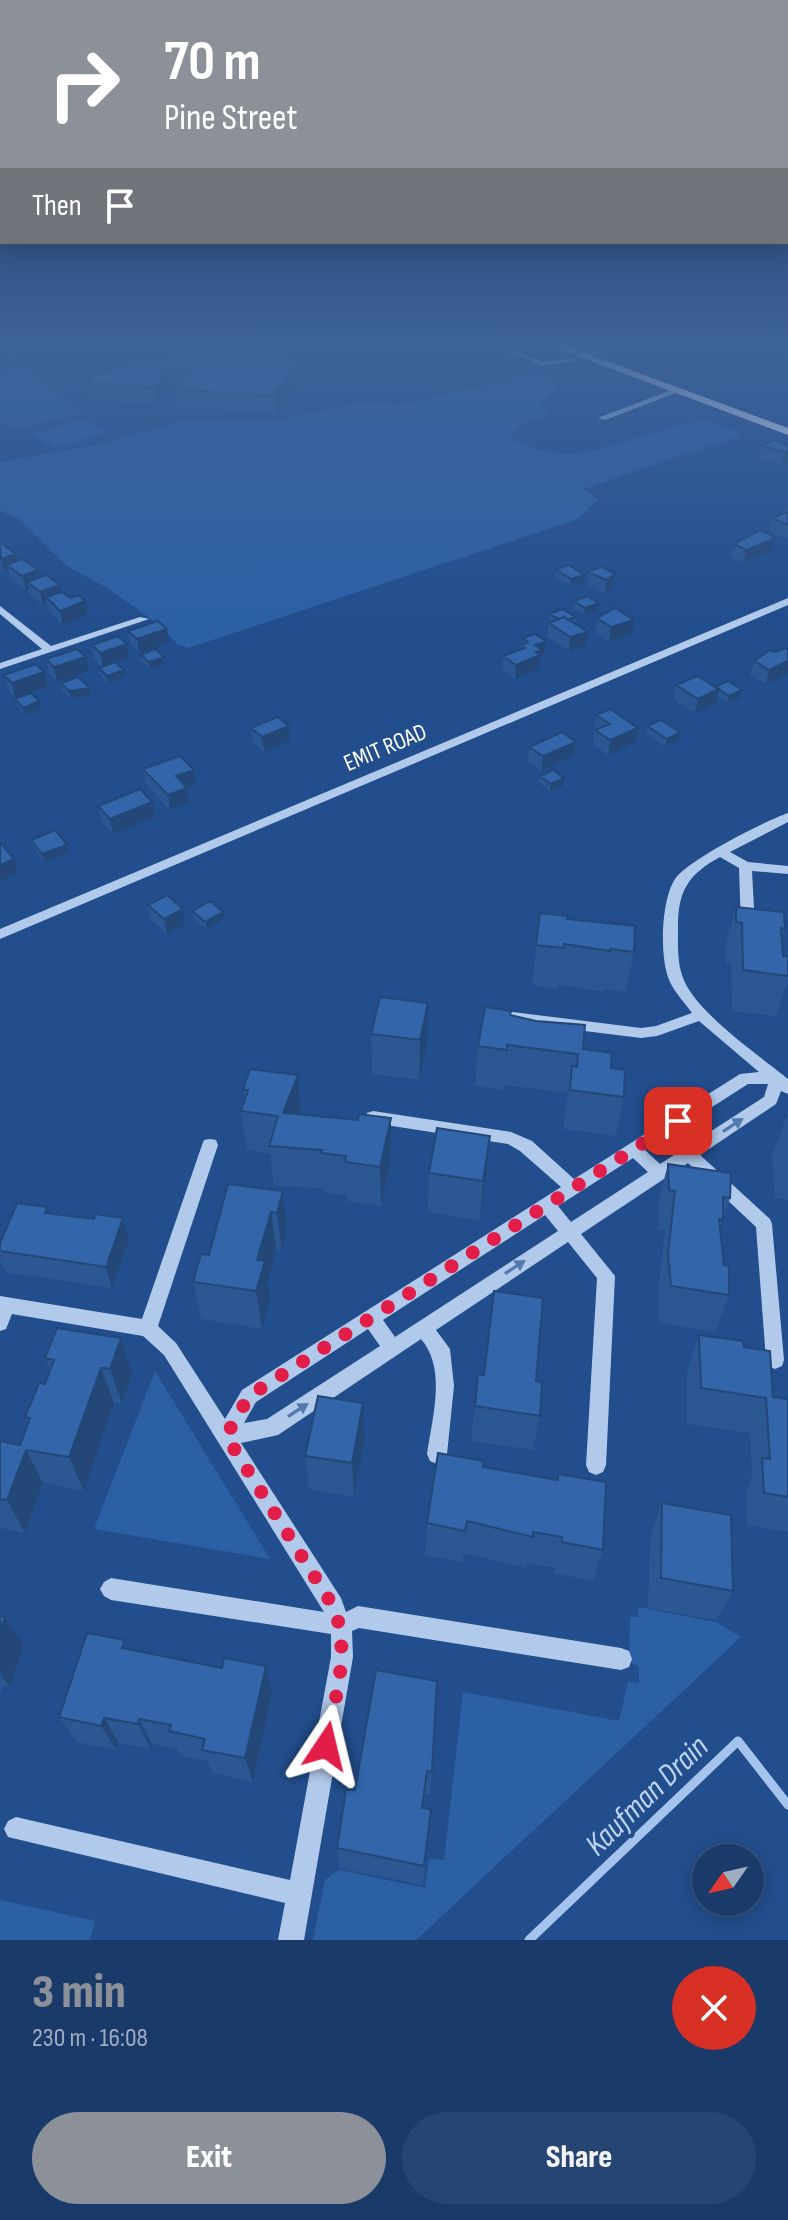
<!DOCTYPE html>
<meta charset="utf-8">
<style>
body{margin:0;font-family:"Sofia Sans Condensed",sans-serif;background:#274572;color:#f1f3f6;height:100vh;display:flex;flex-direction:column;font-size:30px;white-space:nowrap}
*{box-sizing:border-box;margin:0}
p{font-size:26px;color:#9fadc1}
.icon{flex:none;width:44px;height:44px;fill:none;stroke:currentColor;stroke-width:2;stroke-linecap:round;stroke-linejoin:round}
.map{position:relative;height:1940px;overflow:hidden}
.drawer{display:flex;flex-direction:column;background:#1a3a6a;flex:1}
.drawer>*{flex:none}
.banner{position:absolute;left:0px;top:0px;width:788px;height:244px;box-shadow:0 4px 20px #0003,0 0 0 2px #38547e;background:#8c9099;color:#fff;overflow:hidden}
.needle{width:52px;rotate:236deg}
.controls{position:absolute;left:692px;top:1844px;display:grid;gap:16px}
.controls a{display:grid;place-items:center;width:72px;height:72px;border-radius:50%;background:#1a3a6a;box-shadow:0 4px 20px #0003,0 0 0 2px #38547e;font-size:40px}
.pin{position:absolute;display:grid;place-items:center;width:68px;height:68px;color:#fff;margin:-34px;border-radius:16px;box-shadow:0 4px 12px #0006}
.me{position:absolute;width:88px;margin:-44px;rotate:10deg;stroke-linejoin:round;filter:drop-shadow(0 0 6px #0008)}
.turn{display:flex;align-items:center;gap:28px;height:168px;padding:0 32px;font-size:36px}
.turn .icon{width:104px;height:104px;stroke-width:2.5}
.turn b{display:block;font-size:56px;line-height:68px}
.then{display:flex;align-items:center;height:76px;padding:0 32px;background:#0003;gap:16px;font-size:30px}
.round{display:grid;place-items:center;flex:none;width:84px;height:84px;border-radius:42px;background:#274572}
.overview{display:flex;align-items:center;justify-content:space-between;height:136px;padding:0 32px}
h1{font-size:48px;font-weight:800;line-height:60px;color:#8c9099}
.action{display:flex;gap:16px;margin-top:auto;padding:16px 32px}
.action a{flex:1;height:92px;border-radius:48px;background:#8c9099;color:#fff;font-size:32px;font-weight:800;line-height:92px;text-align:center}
.action a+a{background:#274572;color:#f1f3f6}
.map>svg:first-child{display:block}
</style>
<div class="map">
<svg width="788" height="1940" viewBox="0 0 788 1940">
<rect width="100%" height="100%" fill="#224e8d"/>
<!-- green -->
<path fill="#2c60a5" d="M25,367L85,413L12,430L0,420V373Z
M534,373L549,375L556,383L554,391L540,404L549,411L546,417L526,422L509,437C578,478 635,430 701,421C713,420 731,430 742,435L584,489L598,499L578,519L188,648L177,644L159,625L109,589L67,566L17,518L0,511V462L91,446L188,420L273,421L365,402L400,405Z
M85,419L108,432L54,448L33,434Z
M155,1371L270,1559L94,1529Z
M638,1607L716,1622L741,1637L416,1940H313L325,1880L339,1870L425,1888L429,1859L444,1860L463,1692L619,1721L628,1682L639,1683V1667L629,1661L630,1617H638Z
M0,1900L95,1921L90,1940H0Z"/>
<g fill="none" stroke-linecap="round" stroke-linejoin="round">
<!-- stream-far1 -->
<path stroke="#a5c4ed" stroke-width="3" d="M494,344L542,364L574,360
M593,353L625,343"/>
<!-- stream -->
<path stroke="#a5c4ed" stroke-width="9" d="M529,1940L738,1741L788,1805"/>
<!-- minor -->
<path fill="#b1caeb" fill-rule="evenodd" d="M674,389L681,391L605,420L598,418Z
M788,598V605L0,939V929Z
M0,606L51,646L140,617L149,619L0,669V663L42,649L0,614Z
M788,813V822L730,852L748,862L788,866V874L752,871L755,926L753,929H743L741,926L739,868L720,857C689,874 678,890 678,926C678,942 677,959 682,975C692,1010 760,1056 788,1079V1094L781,1091L776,1104L700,1155L770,1219L772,1224L784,1360L782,1366L775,1369L768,1366L766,1360L756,1227L688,1163L581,1234L615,1276L606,1465L603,1472L596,1475L589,1472L586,1465L597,1278L568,1242L436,1330L450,1349L454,1386L447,1454L444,1461L437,1464L430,1461L427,1454C432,1418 447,1369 421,1339L278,1435L241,1443L341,1598L346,1612L358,1606L621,1648L629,1651L632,1659L629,1667L621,1670L359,1628L352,1631L353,1657L304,1940H278L285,1903L8,1837L4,1829L8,1821L16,1817L290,1880L331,1657V1634L111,1600L104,1596L100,1589L104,1582L111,1578L324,1612L164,1355L143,1336L12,1314L6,1329L0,1331V1296L142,1319L202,1145L204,1140L210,1139L216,1140L218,1145L158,1326L176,1343L225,1419L242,1390L561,1187L520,1151L508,1144L373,1123L367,1121L365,1117L367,1113L373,1111L511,1132L532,1141L574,1179L740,1074L759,1072L699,1021L657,1036L641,1038L505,1021L500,1020L498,1016L500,1012L505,1011L641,1028L656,1026L692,1013C685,1003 675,993 670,982C659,959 661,900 675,879C688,860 765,821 788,813ZM748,1084H768L764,1097L660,1164L645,1150ZM633,1158L648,1172L571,1222L558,1206ZM545,1215L558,1231L395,1337L383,1320ZM368,1329L380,1346L267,1419L244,1423L256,1402Z"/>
<!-- major -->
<path fill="#f6f9ff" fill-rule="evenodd" d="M543,343H558L788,428V435Z"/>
</g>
<!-- wall -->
<path fill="#2b5792" d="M1,343H28L30,353L15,358L3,354Z
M35,343H59V347L46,355L37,353Z
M290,347L291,359H298L299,376L276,414L176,407L174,389L176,387L167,386L168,390L156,405L116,403V401L91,399L88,382L89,380V375L112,370L251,350Z
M760,446H788L782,465L758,458Z
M788,508V537L785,539L770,531L772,518L782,514L783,510Z
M0,544L18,561L39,577L60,585L61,592L71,598L85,601L88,615L63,625L49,611L47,604L43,605L30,595L29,588L26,590L10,578L9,571L4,573L0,570Z
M734,544L772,550L766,554L743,563L731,557Z
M556,569L583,582L570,586L555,576Z
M588,572L615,574L613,588L605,594L587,585Z
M574,601L598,610L584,615L573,608Z
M549,614L576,617L575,624L588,632L586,646L569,651L547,637L549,623L552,622L549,621Z
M597,618L632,634L609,641L595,632Z
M128,631L169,643L139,653L131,645Z
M523,638L546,641L544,655L541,656L539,669L515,679L502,670L503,656L520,649Z
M127,644L129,658L115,662L125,677L109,683L100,675L99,668L103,667L94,659L92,645Z
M788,650V673L766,684L750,675L754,661L775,652Z
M141,655L164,657L165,664L150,669L142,662Z
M86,657L89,671L57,682L49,673L46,659Z
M44,672L48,687L15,698L8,689L4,675Z
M61,683L91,695L70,698L62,691Z
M676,685L742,690L740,697L728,703L718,697L716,704L695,713L673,699Z
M15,699L39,701L41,709L24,715L17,706Z
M596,715L636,742L608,755L593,745Z
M647,726L679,740L665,746L646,733Z
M251,728L290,741L264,752L253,742Z
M576,742L574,756L541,771L528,762L529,747Z
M143,769L194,770L196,784L187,788L189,802L170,810L146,784Z
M540,776L563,786L550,791L539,783Z
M98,806L155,817L113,834L101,821Z
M31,840L69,852L44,862L33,847Z
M148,905L183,909L185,925L167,934L151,920Z
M736,907L785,929L782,939L783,956H788V980L776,1016L732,1011L731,963H726L725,947Z
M192,911L223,912L224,919L207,929L193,918Z
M540,913L568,919L634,952L626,992L603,989V992L558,984V989L532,985Z
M380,997L427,1043L419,1080L372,1074L371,1034Z
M511,1016L583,1049L611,1068L624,1097L616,1136L563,1129L568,1093L503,1085V1090L475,1086L478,1046Z
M298,1075L301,1114L358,1120L391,1118V1158L381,1206L347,1201V1195L324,1192V1189L274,1185L270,1154L247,1150L241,1111L245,1101L243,1090Z
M786,1117H788V1200L775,1198L772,1156Z
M668,1164L730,1198L720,1228L724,1265L729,1295L716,1332L659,1323L658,1291L665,1230L658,1229V1203Z
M429,1173L486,1175L480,1220L428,1212Z
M283,1191L287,1230L282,1251L276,1250L268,1280L270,1299L262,1329L201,1319L193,1282L209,1255Z
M49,1213L129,1240L112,1288L5,1272L0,1260V1243Z
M699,1335L744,1347L773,1397L788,1399V1532L747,1525L746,1491L752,1478L750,1433L687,1424V1371Z
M121,1338L132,1374L122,1404L114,1403L84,1491L43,1483L25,1533L0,1528V1436L3,1442L20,1445L28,1423L25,1417L45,1384L50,1369L45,1358Z
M478,1374L536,1381L540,1416L533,1450L471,1441Z
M363,1403L365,1438L354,1497L309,1489L305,1456Z
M483,1467L557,1480L558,1474L603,1550L593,1581L554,1573L555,1568L528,1563L526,1568L463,1553L462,1562L425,1555L427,1523Z
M662,1503L733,1591L716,1620L648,1608L650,1536Z
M0,1616L5,1617L24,1645L10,1687L3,1686L0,1694Z
M129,1649L222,1668L266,1666L272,1693L253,1782L212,1773L207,1761L180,1756L177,1749L152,1744L151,1749L119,1743L116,1750L77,1742L59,1717Z
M376,1670L432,1772L430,1794H425L423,1808L431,1809L423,1885L340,1868L337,1848L355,1790Z"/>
<!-- shaded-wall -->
<path fill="#234777" d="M22,343H28L30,353L15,358L13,347Z
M52,343H59V347L46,355L45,350L52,346Z
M290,347L291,363L287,370L286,353Z
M298,359L299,376L276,414L274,396Z
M162,369L163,376L166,373L168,390L156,405L154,388L159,373Z
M788,451V463L782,465L785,452Z
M775,537L772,550L766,554L743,563L746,550Z
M16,554L19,568L7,565L9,571L4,573L1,559Z
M38,570L41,584L27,582L29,588L26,590L22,576Z
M615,574L613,588L605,594L607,580Z
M584,575L583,582L570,586L571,579Z
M60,585L63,598L46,597L47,604L43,605L40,592Z
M85,601L88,615L63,625L60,611Z
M599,603L598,610L584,615L585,608Z
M634,620L632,634L609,641L611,627Z
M167,629L169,643L139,653L137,639Z
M588,632L586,646L569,651L570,637Z
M546,641L544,655L541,656L539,669L515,679L516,665L535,645Z
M127,644L129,658L103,667L100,653Z
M86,657L89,671L57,682L54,667Z
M164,657L165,664L150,669L149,662Z
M788,661V673L766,684L769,670Z
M124,670L125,677L109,683L107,676Z
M44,672L48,687L15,698L12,683Z
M90,688L91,695L70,698L69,691Z
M719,689L716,704L695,713L698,699Z
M742,690L740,697L728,703L729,696Z
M39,701L41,709L24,715L23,708Z
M289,726L290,741L264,752L262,737Z
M638,728L636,742L608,755L610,740Z
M680,732L679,740L665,746L667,739Z
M576,742L574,756L541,771L543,756Z
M194,770L196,784L187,788L189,802L170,810L168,795L176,776Z
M564,778L563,786L550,791L551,784Z
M152,802L155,817L113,834L110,819Z
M67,845L69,852L44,862L42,854Z
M14,859L18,874L0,881V865Z
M183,909L185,925L167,934L164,919Z
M223,912L224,919L207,929L205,922Z
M428,1003L427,1043L419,1080L420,1040Z
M298,1075L301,1115L283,1113Z
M391,1118V1158L381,1206L380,1167Z
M490,1136L486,1175L480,1220L483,1181Z
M283,1191L287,1230L282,1251L277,1213Z
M271,1212L276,1250L268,1280L270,1299L262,1329L256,1291L257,1260Z
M123,1218L129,1240L112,1288L106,1267Z
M121,1338L132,1374L122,1404L110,1369Z
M101,1368L114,1403L84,1491L69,1457Z
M363,1403L365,1438L354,1497L352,1463Z
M26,1450L43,1483L25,1533L7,1500Z
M5,1617L24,1645L10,1687L0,1674V1631Z
M266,1666L272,1693L253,1782L245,1758Z
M104,1718L119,1743L116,1750L101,1726Z
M139,1719L152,1744L151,1749L138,1724Z"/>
<!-- building -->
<path fill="#3265aa" stroke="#234777" stroke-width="2" d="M3,343H22L13,347Z
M44,344L53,346L45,350L36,347Z
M255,344L290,347L286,353L270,352L268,355L251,356L298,359L274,396L174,389L189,371L162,369L159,373H166L154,388L113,385L115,384L88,382L92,377L89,375L112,370L116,365L184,356L192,347L251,350Z
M776,440L788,446V451L785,452L760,446Z
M788,512V525L772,518Z
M760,530L775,537L769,541L746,550L734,544Z
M1,543L16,554L1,559L0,544Z
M22,559L38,570L22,576L7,565Z
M569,565L584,575L571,579L556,569Z
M602,567L615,574L607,580L588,572Z
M46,575L60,585L40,592L27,582Z
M62,592L71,598L78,595L85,601L60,611L46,597Z
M587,596L599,603L585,608L574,601Z
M615,608L634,620L611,627L597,618Z
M562,609L576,617L568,620L564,617L559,619L549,614Z
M564,617L588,632L570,637L549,623Z
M158,621L167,629L137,639L128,631Z
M535,634L546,641L535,645L542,650L536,652L540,655L516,665L503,656L525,648L521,645L528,642L523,638Z
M118,636L127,644L100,653L92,645Z
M785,648L788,650V661L769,670L754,661L770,650L775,652Z
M77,649L86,657L54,667L46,659Z
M155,649L164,657L149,662L141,655Z
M115,662L124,670L107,676L99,668Z
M36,664L44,672L12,683L4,675Z
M697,676L719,689L698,699L676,685Z
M78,677L90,688L69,691L61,683Z
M728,681L742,690L729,696L715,687Z
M31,693L39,701L23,708L15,699Z
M610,709L638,728L610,740L595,730L610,724L596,715Z
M278,717L289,726L262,737L251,728Z
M661,720L680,732L667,739L647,726Z
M562,732L576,742L543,756L529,747Z
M180,756L194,770L176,776L187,788L168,795L143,769Z
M553,770L564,778L551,784L540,776Z
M140,789L152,802L110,819L98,806Z
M55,830L67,845L42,854L31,840Z
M0,842L14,859L0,865Z
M167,895L183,909L164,919L148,905Z
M210,901L223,912L205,922L192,911Z
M736,907L784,912L785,929L781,928L783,956H788V976L743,970L742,923L736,922Z
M540,913L568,916L567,919L635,926L634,952L610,949V951L564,944L563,948L536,945Z
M380,997L428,1003L420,1040L371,1034Z
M485,1007L511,1011L510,1015L536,1021L585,1025L583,1049L612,1053L611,1068L625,1070L624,1097L570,1090L572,1066L577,1067L578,1054L507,1045V1050L478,1046Z
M250,1069L298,1075L283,1113L358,1120L359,1114L391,1118L380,1167L345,1162L346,1156L321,1153L322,1150L269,1146L278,1116L241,1111L248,1090H243Z
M437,1128L490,1136L483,1181L429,1173Z
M668,1164L731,1173L730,1198L723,1197V1220L719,1219L724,1265L729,1266V1295L671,1286L668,1253L675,1191L669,1190Z
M228,1184L283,1191L277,1213L271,1212L257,1260L265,1261L256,1291L193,1282L201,1254L209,1255Z
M17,1203L47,1207L45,1213L94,1219L95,1214L123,1218L106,1267L0,1251V1243Z
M494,1291L543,1298L536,1381L542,1382L540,1416L475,1406L478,1374L484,1375Z
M57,1328L121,1338L110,1369L101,1368L69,1457L26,1450L7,1500L0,1499V1441L20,1445L30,1418L25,1417L39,1383L45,1384L54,1360L45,1358Z
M699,1335L743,1341L744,1347L770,1351L773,1397L788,1399V1497L764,1493L762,1458L770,1459L766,1398L701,1388Z
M318,1396L363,1403L352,1463L305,1456Z
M438,1453L484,1461L483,1467L558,1480V1474L606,1482L603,1550L562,1542V1537L533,1532V1537L467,1521L465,1531L427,1523Z
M662,1503L731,1515L733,1591L661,1578Z
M0,1616L5,1617L0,1631Z
M87,1633L125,1640L122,1648L222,1668L224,1658L266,1666L245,1758L202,1750L205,1739L169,1731L171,1725L139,1719L138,1724L104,1718L101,1726L59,1717Z
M376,1670L437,1681L432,1772L427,1771L422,1808L431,1809L424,1866L337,1848L346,1790H355Z"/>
<!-- one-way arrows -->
<defs><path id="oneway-solid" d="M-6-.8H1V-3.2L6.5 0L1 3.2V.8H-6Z" transform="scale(2)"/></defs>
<g fill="#5479ae">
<use href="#oneway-solid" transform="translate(733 1125) rotate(-33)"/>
<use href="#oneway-solid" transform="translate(515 1267) rotate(-33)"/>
<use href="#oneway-solid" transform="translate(298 1410) rotate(-33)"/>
</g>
<!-- sky -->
<linearGradient id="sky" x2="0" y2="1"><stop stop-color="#132b4e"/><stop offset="0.56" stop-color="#3e639a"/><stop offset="1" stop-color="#3e639a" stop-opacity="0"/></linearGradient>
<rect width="788" height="615" fill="url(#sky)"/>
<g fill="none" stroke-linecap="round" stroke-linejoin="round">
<!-- route -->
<path stroke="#e11d48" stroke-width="14" stroke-dasharray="0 25.2" d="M326,1746C334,1700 352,1651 333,1606L226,1436L249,1396L678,1121"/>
</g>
<g text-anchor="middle" stroke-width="8" stroke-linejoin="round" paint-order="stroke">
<!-- street labels -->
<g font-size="24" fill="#fff" stroke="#224e8d">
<text transform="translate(385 747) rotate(-23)" y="8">EMIT ROAD</text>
</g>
<!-- near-water labels -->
<g font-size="32" font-style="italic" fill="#bdd4f3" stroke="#224e8d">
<text transform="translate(646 1795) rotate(-44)" y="11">Kaufman Drain</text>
</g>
</g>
</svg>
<div class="controls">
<a><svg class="needle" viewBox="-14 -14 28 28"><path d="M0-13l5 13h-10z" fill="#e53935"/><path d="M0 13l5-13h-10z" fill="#9fadc1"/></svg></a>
</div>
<div class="pin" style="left:678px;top:1121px;background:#d93025"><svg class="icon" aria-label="arrive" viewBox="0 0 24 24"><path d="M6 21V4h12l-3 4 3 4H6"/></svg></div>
<svg class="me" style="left:326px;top:1746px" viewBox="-20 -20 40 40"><path d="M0-17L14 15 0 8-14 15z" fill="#e11d48" stroke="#fff" stroke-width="4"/></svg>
<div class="banner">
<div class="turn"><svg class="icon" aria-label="right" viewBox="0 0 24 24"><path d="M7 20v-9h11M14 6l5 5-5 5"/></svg><div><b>70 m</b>Pine Street</div></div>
<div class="then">Then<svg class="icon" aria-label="arrive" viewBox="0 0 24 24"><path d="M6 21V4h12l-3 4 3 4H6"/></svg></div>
</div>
</div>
<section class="drawer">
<div class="overview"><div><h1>3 min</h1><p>230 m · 16:08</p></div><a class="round" style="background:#d93025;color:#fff"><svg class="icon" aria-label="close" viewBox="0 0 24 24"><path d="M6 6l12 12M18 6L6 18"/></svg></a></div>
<div class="action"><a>Exit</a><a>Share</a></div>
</section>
